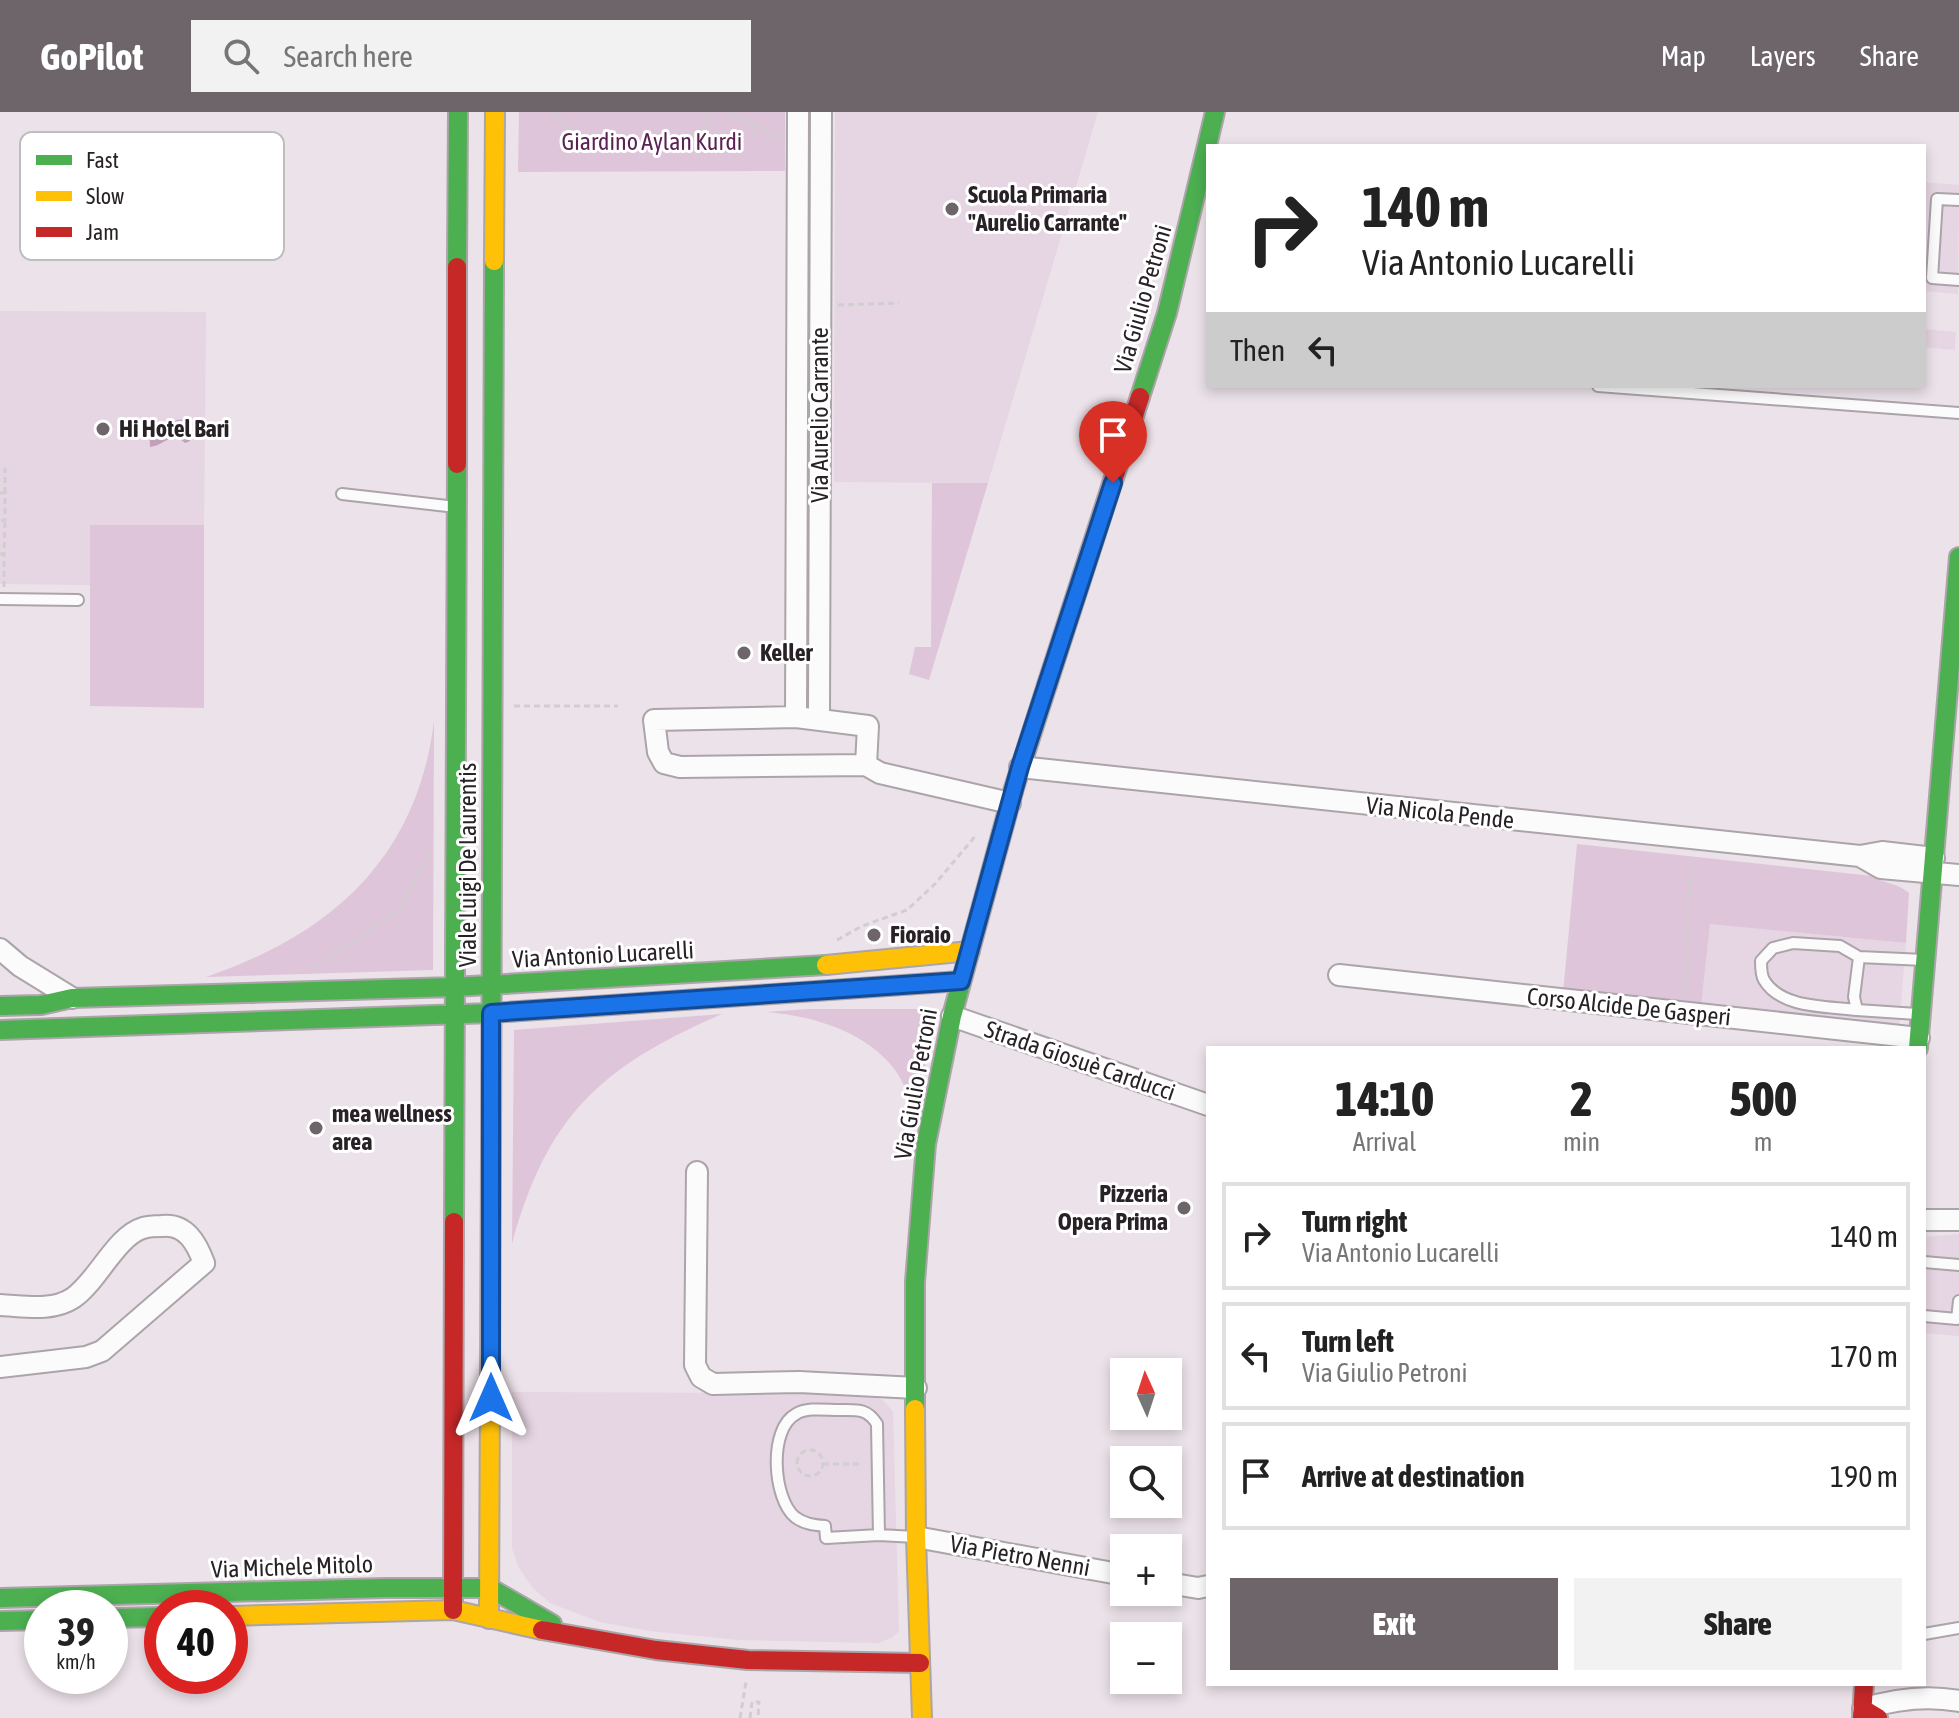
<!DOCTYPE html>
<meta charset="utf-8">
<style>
body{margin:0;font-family:"Asap Condensed",sans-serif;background:#f2f2f2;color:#222;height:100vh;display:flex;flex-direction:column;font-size:30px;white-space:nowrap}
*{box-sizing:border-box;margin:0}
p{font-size:26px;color:#767676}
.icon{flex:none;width:44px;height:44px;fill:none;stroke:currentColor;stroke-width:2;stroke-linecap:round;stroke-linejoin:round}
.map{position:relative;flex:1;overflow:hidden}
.drawer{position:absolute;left:1206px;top:934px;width:720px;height:640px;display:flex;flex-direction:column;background:#fff;border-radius:0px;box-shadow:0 4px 12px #0003}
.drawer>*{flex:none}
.top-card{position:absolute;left:1206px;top:32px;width:720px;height:244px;border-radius:0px;box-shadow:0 4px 12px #0003;background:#fff;color:#222;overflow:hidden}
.needle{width:52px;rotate:357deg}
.fabs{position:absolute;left:1110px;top:1246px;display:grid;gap:16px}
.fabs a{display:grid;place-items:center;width:72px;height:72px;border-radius:0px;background:#fff;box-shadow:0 4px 12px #0003;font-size:40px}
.speed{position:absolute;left:24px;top:1478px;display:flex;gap:16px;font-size:40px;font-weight:700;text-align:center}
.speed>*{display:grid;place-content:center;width:104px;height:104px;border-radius:50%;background:#fff;box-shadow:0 4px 12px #0003;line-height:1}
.speed small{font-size:20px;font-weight:400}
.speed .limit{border:12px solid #d22;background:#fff;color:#111}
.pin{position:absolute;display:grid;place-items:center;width:68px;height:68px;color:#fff;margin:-82px -34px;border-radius:50% 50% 50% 0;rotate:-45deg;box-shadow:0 0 8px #0007}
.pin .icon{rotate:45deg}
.me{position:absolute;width:88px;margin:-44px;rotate:0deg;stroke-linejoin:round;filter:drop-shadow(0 0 6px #0008)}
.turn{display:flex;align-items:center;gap:28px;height:168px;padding:0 24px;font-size:36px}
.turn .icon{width:104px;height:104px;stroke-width:2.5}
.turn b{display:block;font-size:56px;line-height:68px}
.then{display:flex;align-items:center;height:76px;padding:0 24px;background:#0003;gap:16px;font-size:30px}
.eta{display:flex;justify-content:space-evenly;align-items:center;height:136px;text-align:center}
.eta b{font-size:48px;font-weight:800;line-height:56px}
.button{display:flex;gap:16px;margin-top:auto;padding:16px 24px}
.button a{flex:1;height:92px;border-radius:0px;background:#6d656a;color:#fff;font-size:32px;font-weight:800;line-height:92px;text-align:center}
.button a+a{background:#f2f2f2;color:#222}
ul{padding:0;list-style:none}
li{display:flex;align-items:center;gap:24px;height:108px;margin:0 16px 12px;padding:0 8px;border:4px solid #e0e0e0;border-radius:0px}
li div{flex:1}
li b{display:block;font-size:30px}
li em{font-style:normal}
header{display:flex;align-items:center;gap:48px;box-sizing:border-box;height:112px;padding:0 40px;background:#6d656a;color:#fff}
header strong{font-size:38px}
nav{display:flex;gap:44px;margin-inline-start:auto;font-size:28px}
.search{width:560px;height:72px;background:#f2f2f2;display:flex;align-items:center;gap:20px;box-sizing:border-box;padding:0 28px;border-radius:0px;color:#767676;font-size:30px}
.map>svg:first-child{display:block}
</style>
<header>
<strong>GoPilot</strong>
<div class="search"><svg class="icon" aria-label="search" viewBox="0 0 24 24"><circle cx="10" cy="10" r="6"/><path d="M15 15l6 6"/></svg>Search here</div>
<nav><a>Map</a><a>Layers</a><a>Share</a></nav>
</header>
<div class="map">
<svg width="1959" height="1606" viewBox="0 0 1959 1606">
<rect width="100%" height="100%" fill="#ece2e9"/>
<!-- built -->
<path fill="#e6d5e2" d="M835,0H1098L988,371L834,370Z
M1924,70L1959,73L1958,182L1924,179Z
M0,199L206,200L204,413H90V473L0,472Z
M1924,217L1956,220L1955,238L1924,235Z
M1710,811L1906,831L1899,915L1701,895Z
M1959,1122V1224L1924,1221V1125Z
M804,1279L873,1283L884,1289L893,1300L899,1519L893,1525L878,1531L739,1528L650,1519L600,1510L550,1491L532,1475L518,1454L512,1436V1280L730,1281Z"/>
<!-- green -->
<path fill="#dfc5d9" d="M519,0H785V59L518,60Z
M932,371H988L929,568L909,562L915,535H931Z
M90,413H204V596L90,594Z
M434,609L433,858L206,865C332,822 417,746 434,609Z
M1577,732L1872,764C1884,772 1896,770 1909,781L1906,831L1710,812L1701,895L1563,881Z
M808,897H934L916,1010C911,991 906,973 895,958C866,919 812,904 767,900Z
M722,902C602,954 547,1003 512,1132L514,918Z"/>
<!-- water -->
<path fill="#c3a0bc" d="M154,307L167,314L177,308L188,307L190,329L185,331L179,326C168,324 161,334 150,335L149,311Z"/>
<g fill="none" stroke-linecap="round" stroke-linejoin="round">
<!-- lane casing -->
<g stroke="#aba4a9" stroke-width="14">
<path id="lane" d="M1959,88L1937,87L1932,166L1959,168
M1598,274L1959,301
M342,382L456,395
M0,487L78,488
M1859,845L1854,885L1857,898L1917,902
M1857,898C1828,894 1781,897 1764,868C1761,863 1761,855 1761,849L1773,836L1793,831L1840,834L1859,845L1924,848
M1924,1150L1959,1153
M1924,1204L1957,1207L1959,1189
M879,1423L877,1312C867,1296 857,1298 839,1298C826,1298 807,1295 796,1302C768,1317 773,1387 795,1405C804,1412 814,1413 825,1414L826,1426L879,1423L915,1425
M1924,1522L1959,1516"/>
</g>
<!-- street casing -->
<g stroke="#aba4a9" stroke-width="24">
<path id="street" d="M796,605L798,0
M819,606L821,0
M866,653L868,614L796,605L654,608L658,640L664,651L680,655L866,653L880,661L1010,691
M1020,655L1860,744L1882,740L1934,746
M1860,744L1881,756L1959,763
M0,837L20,854L72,886
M1339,863L1919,926
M952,904L1208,993
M697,1060L695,1253L701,1265L713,1272L799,1270L916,1276
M1924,1108H1959
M0,1193C24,1194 52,1200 73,1186C97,1170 116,1124 143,1116C149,1114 156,1114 162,1114C186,1111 197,1132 204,1151L102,1239L86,1245L0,1255
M916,1425L1124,1463
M1168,1471L1198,1476L1208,1474
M1863,1597C1895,1587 1926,1583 1959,1589"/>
</g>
<!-- fast casing -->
<g stroke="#aba4a9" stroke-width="22">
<path id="fast" d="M457,155L458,0
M1140,285L1167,201L1215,0
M0,894L41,893L72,886L454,875L826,853
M0,918L491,901L626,892
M1918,936L1959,445
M491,1040L494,149
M454,1110L457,352
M915,1297V1170L926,1032L952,904L1014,676L1047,573
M0,1486L386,1476H490L552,1512
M110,1506L162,1505
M0,1509L42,1508"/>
</g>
<!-- slow casing -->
<g stroke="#aba4a9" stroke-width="22">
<path id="slow" d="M494,149L495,0
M826,853L970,839
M626,892L961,869
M915,1297L916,1425L922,1606
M230,1504L453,1498L542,1518
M489,1507L491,1040"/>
</g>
<!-- jam casing -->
<g stroke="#aba4a9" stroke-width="22">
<path id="jam" d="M457,352V155
M1047,573L1140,285
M453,1498L454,1110
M542,1518L656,1538L748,1548L920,1551
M1863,1597L1878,1606
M1862,1606L1864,1572"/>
</g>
<!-- path -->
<path stroke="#d1ced0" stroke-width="3" stroke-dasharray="6 4" stroke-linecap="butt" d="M553,0C576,41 674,37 709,12L708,0
M729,0L779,25
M752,26L754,14
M838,193L899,191
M0,381H5V408L0,409
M5,381V356
M0,442H4L5,408
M4,475V442
M514,594H618
M837,828L862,814L907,798L935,772L977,722
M316,855L397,800L432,739
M1685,883L1691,746
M797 1351a13 13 0 1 1 26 0a13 13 0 1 1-26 0Z
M823,1352H863
M740,1606L746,1570
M750,1606L752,1590H759L758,1606"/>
<!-- lane -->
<use href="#lane" stroke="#fcfbfc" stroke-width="10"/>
<!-- street -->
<use href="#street" stroke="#fcfbfc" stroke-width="20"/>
<!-- fast -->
<use href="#fast" stroke="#4caf50" stroke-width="18"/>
<!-- slow -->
<use href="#slow" stroke="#ffc107" stroke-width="18"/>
<!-- jam -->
<use href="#jam" stroke="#c62828" stroke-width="18"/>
</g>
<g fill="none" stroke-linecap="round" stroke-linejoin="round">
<!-- route casing -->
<g stroke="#114b97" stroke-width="20">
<path id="route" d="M491,1286V901L961,869L1020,655L1113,371"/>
</g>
<!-- route -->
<use href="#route" stroke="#1a73e8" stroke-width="14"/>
</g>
<!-- markers -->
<g fill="#6d656a" stroke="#fff" stroke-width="3">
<circle cx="952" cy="97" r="8"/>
<circle cx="103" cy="317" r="8"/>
<circle cx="744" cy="541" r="8"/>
<circle cx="874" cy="823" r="8"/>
<circle cx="316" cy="1016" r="8"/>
<circle cx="1184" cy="1096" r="8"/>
</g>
<g text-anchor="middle" stroke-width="6" stroke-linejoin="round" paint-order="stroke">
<!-- park labels -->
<g font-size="24" fill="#5b2253" stroke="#fff">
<text x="652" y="38">Giardino Aylan Kurdi</text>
</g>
<!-- poi labels -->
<g font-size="24" font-weight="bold" fill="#282226" stroke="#fff" text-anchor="start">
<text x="968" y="91">Scuola Primaria<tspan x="968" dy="28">"Aurelio Carrante"</tspan></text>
<text x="119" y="325">Hi Hotel Bari</text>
<text x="760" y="549">Keller</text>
<text x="890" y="831">Fioraio</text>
<text x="332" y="1010">mea wellness<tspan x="332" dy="28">area</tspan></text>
<text x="1168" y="1090" text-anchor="end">Pizzeria<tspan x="1168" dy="28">Opera Prima</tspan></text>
</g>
<!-- street labels -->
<g font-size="24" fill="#282226" stroke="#fff">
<text transform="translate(1143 187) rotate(-74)" y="8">Via Giulio Petroni</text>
<text transform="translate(820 303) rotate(-90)" y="8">Via Aurelio Carrante</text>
<text transform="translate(1440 701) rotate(6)" y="8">Via Nicola Pende</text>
<text transform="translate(468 753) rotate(-90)" y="8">Viale Luigi De Laurentis</text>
<text transform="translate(603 843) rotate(-3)" y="8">Via Antonio Lucarelli</text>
<text transform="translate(1629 895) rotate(6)" y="8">Corso Alcide De Gasperi</text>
<text transform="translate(1080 949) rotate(19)" y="8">Strada Giosuè Carducci</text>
<text transform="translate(916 972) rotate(-80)" y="8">Via Giulio Petroni</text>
<text transform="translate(1020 1444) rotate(10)" y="8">Via Pietro Nenni</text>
<text transform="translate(292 1455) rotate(-2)" y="8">Via Michele Mitolo</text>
</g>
</g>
<!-- legend -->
<rect x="20" y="20" width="264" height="128" rx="12" fill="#fff" stroke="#bebdbe" stroke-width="2"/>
<rect x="36" y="43" width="36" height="10" fill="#4caf50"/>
<rect x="36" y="79" width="36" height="10" fill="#ffc107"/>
<rect x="36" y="115" width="36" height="10" fill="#c62828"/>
<g font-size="22" fill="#282226">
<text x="86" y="56">Fast</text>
<text x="86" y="92">Slow</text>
<text x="86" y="128">Jam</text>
</g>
</svg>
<div class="fabs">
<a><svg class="needle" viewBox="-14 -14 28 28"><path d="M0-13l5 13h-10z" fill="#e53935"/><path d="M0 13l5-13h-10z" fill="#767676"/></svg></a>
<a><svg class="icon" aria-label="search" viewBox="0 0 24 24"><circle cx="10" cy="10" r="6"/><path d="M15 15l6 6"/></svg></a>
<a>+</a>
<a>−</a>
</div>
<div class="speed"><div>39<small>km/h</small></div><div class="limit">40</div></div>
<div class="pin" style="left:1113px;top:371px;background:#d93025"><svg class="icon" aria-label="arrive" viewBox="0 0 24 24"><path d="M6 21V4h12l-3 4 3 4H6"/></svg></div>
<svg class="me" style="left:491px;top:1286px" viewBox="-20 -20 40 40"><path d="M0-17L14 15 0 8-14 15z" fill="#1a73e8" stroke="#fff" stroke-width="4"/></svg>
<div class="top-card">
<div class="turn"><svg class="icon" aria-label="right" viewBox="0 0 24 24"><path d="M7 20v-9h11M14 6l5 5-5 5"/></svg><div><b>140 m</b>Via Antonio Lucarelli</div></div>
<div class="then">Then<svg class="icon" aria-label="left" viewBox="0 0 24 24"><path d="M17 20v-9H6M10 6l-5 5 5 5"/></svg></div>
</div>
<section class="drawer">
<div class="eta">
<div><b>14:10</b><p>Arrival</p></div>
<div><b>2</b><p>min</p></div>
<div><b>500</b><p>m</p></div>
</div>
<ul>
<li><svg class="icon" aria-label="right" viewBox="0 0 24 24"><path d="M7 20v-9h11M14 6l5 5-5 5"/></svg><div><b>Turn right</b><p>Via Antonio Lucarelli</p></div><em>140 m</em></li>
<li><svg class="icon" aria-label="left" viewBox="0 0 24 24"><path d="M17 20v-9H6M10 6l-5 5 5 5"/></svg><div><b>Turn left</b><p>Via Giulio Petroni</p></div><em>170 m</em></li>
<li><svg class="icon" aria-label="arrive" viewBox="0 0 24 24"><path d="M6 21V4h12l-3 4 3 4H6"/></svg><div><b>Arrive at destination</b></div><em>190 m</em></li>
</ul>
<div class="button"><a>Exit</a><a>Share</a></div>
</section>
</div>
